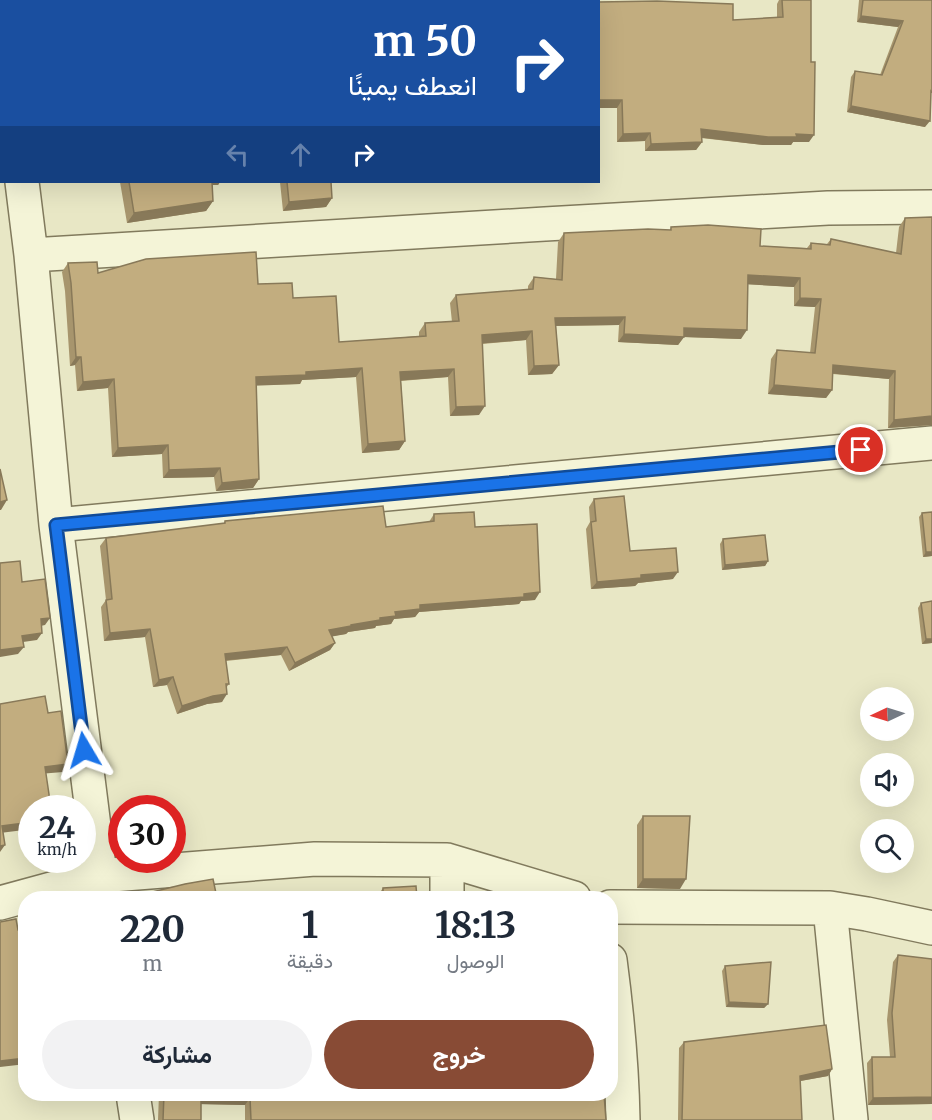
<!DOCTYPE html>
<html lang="ar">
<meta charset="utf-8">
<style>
body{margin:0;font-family:Merriweather,Vazirmatn,serif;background:#f2f2f3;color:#1f2937;direction:rtl;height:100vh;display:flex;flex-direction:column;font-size:22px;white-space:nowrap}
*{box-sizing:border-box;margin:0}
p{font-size:20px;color:#747a83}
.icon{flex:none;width:33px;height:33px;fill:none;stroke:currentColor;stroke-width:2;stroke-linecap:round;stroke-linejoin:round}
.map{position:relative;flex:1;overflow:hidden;direction:ltr}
.drawer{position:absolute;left:18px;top:891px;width:600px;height:210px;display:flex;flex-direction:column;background:#fff;border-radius:24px;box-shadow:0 6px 24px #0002;direction:rtl}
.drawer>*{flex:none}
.top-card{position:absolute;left:0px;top:0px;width:600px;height:183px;box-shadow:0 6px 24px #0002;direction:rtl;background:#1a4fa0;color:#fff;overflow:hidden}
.needle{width:39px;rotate:266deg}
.buttons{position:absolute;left:860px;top:687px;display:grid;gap:12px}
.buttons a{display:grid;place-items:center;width:54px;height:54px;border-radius:50%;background:#fff;box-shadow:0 6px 24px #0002;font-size:30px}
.speed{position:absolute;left:18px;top:795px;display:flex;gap:12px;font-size:30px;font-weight:700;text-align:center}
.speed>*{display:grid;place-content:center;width:78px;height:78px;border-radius:50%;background:#fff;box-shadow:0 6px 24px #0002;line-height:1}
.speed small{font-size:15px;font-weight:400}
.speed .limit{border:9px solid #d22;background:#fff;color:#111}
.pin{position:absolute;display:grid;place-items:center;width:51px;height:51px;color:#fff;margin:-26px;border:3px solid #fff;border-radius:50%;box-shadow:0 2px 6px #0007}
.me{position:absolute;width:66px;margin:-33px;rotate:353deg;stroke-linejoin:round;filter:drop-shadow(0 0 4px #0008)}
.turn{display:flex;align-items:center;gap:21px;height:126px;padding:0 24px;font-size:27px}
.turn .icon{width:78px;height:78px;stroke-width:2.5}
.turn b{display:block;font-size:42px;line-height:51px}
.lanes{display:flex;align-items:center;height:57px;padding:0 24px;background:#0003;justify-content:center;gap:30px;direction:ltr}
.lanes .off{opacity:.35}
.eta{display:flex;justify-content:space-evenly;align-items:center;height:102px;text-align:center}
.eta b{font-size:36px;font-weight:700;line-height:42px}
.primary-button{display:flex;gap:12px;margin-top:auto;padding:12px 24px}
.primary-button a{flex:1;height:69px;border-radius:36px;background:#884b35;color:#fff;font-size:24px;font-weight:700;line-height:69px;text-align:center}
.primary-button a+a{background:#f2f2f3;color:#1f2937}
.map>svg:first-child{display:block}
</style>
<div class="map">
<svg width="932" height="1120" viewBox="0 0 932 1120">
<rect width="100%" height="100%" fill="#e8e7c5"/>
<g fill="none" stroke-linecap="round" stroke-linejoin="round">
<!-- street casing -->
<g stroke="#817a5d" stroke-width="36">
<path id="street" d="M4,0V2
M0,146L2,145
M22,182L31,255L56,525L103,898
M31,255L545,224L828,208L932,207
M56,525L932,443
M447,860V898
M0,903L99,876L315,859L447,860L574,898
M610,907L830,908L867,914L932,928
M830,908L851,1120
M610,960C617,1013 622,1066 623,1120
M133,1094L137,1120"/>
</g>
<!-- street -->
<use href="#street" stroke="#f4f4d7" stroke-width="33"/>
</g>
<!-- wall -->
<path fill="#a7956d" d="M779,0H811L809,142H793L791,145H763L701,138L702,142L696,150L645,151V141L617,142V108H598L599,2L733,20L777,17V4Z
M859,0H932L930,98L925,127L847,112L851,77L855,71L880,75L898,27L857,22Z
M120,182H220L218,185H212L213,201L206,211L127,223Z
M280,182H331L332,198L326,207L283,211Z
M932,217V425L888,428L889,379L833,374L832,390L826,398L768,394L771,359L777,350L810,353L815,307L794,306V287L747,284L741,339L684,337L678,345L618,342L619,325L556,326L559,365L552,374L528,375L526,340L482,344L479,415L450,416L448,377L401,381L405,441L399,450L362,453L356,377L302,380L300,384L256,385L259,479L253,488L216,491L214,477L163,478L162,454L112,457L108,388L77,391L75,365L70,366L65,291L62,272L68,263L98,273L258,284L293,298L339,342L419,336V332L425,323L452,322L450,303L456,295L528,290V286L534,277L556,279L558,242L564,233L670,230L671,227L760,246L807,248L811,243L827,244L831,239L896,253L899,227L905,218Z
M594,499L630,551L673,579L638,583L635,586L591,589L586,529L590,522L589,507Z
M932,512V556L923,557L919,517L922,513Z
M434,514L475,527L535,600L521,601L519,604L419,612L415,617L394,619L391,624L376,626L375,628L348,632L346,634L332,636L335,643L330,650L289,671L281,655L226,661L229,684L226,688L222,702L207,704L177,714L167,685L153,687L145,637L104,641L101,607L106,600L100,546L106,538L223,524L225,521L386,527L429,522Z
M723,539L768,561L765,566L722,570L720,544Z
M921,603L932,643L922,644L918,608Z
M643,816L680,889L637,888V825Z
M383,888L417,898H376Z
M898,955L932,959V1104L868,1105L867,1063L872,1057H890L887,1020L893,962Z
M725,966L768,1004L764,1008L726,1007L722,971Z
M684,1042L832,1069L828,1076L800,1081L802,1120H678L679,1048Z
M159,1094H604L606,1120H245V1105L201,1104V1120H158Z"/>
<!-- shaded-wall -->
<path fill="#887959" d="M861,16L903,21L898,27L857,22Z
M598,100H622L617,108H598Z
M851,106L930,121L925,127L847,112Z
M701,129L796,134L814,135L809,142H793L791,145H763L696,137Z
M650,133L645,141L617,142L623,134Z
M702,142L696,150L645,151L651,144Z
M208,182H220L218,185H205Z
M332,198L326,207L283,211L289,202Z
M213,201L206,211L127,223L134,213Z
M748,275L800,278L794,287L742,284Z
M800,298L821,299L815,307L794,306Z
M625,317L619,325L549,326L555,318Z
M684,328L747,330L741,339L684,337L678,345L618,342L624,334Z
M532,331L526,340L475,344L482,335Z
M76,357H81L75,365L70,366Z
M559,365L552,374L528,375L534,366Z
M833,365L895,371L889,379L827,373Z
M362,368L356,377L302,380L300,384L250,386L256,377L306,372Z
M454,369L448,377L394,381L400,372Z
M114,379L108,388L77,391L83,382Z
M774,385L832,390L826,398L768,394Z
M485,406L479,415L450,416L456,407Z
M932,416V425L888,428L894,420Z
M405,441L399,450L362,453L368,444Z
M168,445L162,454L112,457L118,448Z
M220,468L214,477L163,478L169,470Z
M259,479L253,488L216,491L222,483Z
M7,500L1,510H0V502Z
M926,552H932V556L923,557Z
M768,561L765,566L722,570L725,565Z
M678,572L673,579L638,583L635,586L591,589L597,582L641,575Z
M540,592L535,600L521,601L519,604L419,612L415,617L394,619L391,624L376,626L375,628L348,632L346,634L324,638L329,630L380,618L395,612L420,605Z
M50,618L45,625L36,627L41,619Z
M150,629L145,637L104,641L110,633Z
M42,633L37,640L16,643L22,636Z
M926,639H932V643L922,644Z
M335,643L330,650L289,671L295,663Z
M24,647L18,654L0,657V650Z
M287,647L281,655L219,661L225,654Z
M173,677L167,685L153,687L159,680Z
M227,694L222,702L207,704L177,714L182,706L213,696Z
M68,764L63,772L39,774L45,767Z
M32,822V829L0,833L2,826Z
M5,845L0,852V846Z
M56,860H67L54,863Z
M643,879H686L680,889L637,888Z
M729,1002L768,1004L764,1008L726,1007Z
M26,1058V1064L0,1067V1061Z
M832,1069L828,1076L795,1082L800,1076Z
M201,1096L250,1098L245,1105L196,1104Z
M932,1097V1104L868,1105L873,1098Z"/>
<!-- building -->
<path fill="#c2ad7f" stroke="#887959" stroke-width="1.5" d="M29,0H121V2H29Z
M782,0H811V62H815L814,135L796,134L797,137H768L701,129L702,142L651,144L650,133L623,134L622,100H598L599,2L657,1L733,4V20L783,17Z
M863,0H932V92L931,91L930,121L851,106L855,71L882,75L903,21L861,16Z
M129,182H212L213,201L134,213Z
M287,182H331L332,198L289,202Z
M932,217V416L894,420L895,371L833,365L832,390L774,385L777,350L815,353L821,299L800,298V278L748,275L747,330L684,328V337L624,334L625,317L555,318L559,365L534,366L532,331L482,335L485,406L456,407L454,369L400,372L405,441L368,444L362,368L306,372V375L256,377L259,479L222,483L220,468L169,470L168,445L118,448L114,379L83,382L81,357H76L71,283L68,263L97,262L98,273L146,259L256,252L258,284L292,283L293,298L336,296L339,342L426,336L425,323L459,321L456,295L533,289L534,277L562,280L564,233L648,229L671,230V227L708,225L761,229L760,246L811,249V243L830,245L831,239L901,254L905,218Z
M0,469L7,500L0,502Z
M624,496L630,551L676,548L678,572L641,575V578L597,582L591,522L596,521L594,499Z
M383,506L386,527L434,521V514L474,512L475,527L537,524L540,592L524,594V597L420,605V609L395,612L396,616L380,618V620L351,625V626L329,630L335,643L295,663L287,647L225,654L229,684H226L227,694L213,696L182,706L173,677L159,680L150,629L110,633L106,600L112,599L106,538L225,523V521Z
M932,512V552H926L922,513Z
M765,535L768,561L725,565L723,539Z
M20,561L22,582L45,579L50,618L41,619L42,633L22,636L24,647L0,650V563Z
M932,601V639H926L921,603Z
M45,696L48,713L61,711L68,764L45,767L51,808H32V822L2,826L5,845L0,846V704Z
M643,816H690L686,879H643Z
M213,879L217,898H149L148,893L185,884Z
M416,886L417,898H383V888Z
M16,919L18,930H26V1058L0,1061V922Z
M898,955L932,959V1097L873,1098L872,1057H895L892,1013Z
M771,962L768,1004L729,1002L725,966Z
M826,1025L832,1069L800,1076L802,1120H682L684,1042Z
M164,1094H604L606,1120H251L250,1098L201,1096V1120H163Z"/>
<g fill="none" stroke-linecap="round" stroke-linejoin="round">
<!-- route casing -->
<g stroke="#114b97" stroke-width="15">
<path id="route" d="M84,750L56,525L861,450"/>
</g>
<!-- route -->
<use href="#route" stroke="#1a73e8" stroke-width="10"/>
</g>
</svg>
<div class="buttons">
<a><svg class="needle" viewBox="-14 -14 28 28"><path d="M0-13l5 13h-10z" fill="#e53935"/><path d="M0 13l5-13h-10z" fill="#747a83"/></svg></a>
<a><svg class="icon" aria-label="sound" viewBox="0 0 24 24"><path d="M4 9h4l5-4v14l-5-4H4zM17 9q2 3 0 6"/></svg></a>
<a><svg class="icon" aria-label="search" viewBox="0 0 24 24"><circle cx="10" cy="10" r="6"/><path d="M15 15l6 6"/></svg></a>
</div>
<div class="speed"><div>24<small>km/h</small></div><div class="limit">30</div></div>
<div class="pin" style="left:861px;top:450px;background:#d93025"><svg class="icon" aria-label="arrive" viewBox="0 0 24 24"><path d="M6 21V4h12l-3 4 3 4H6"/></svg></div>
<svg class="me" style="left:84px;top:750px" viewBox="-20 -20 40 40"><path d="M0-17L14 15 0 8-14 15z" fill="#1a73e8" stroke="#fff" stroke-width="4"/></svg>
<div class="top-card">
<div class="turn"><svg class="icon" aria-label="right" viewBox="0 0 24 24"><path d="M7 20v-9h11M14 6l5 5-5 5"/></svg><div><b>50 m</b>انعطف يمينًا</div></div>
<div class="lanes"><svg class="icon off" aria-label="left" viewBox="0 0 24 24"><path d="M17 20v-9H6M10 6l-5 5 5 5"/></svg><svg class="icon off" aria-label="ahead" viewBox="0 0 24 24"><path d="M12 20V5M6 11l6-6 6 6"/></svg><svg class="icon" aria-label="right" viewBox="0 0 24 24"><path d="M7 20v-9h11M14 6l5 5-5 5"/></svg></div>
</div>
<section class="drawer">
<div class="eta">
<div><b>18:13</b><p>الوصول</p></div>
<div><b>1</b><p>دقيقة</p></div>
<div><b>220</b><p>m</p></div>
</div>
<div class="primary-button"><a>خروج</a><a>مشاركة</a></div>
</section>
</div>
